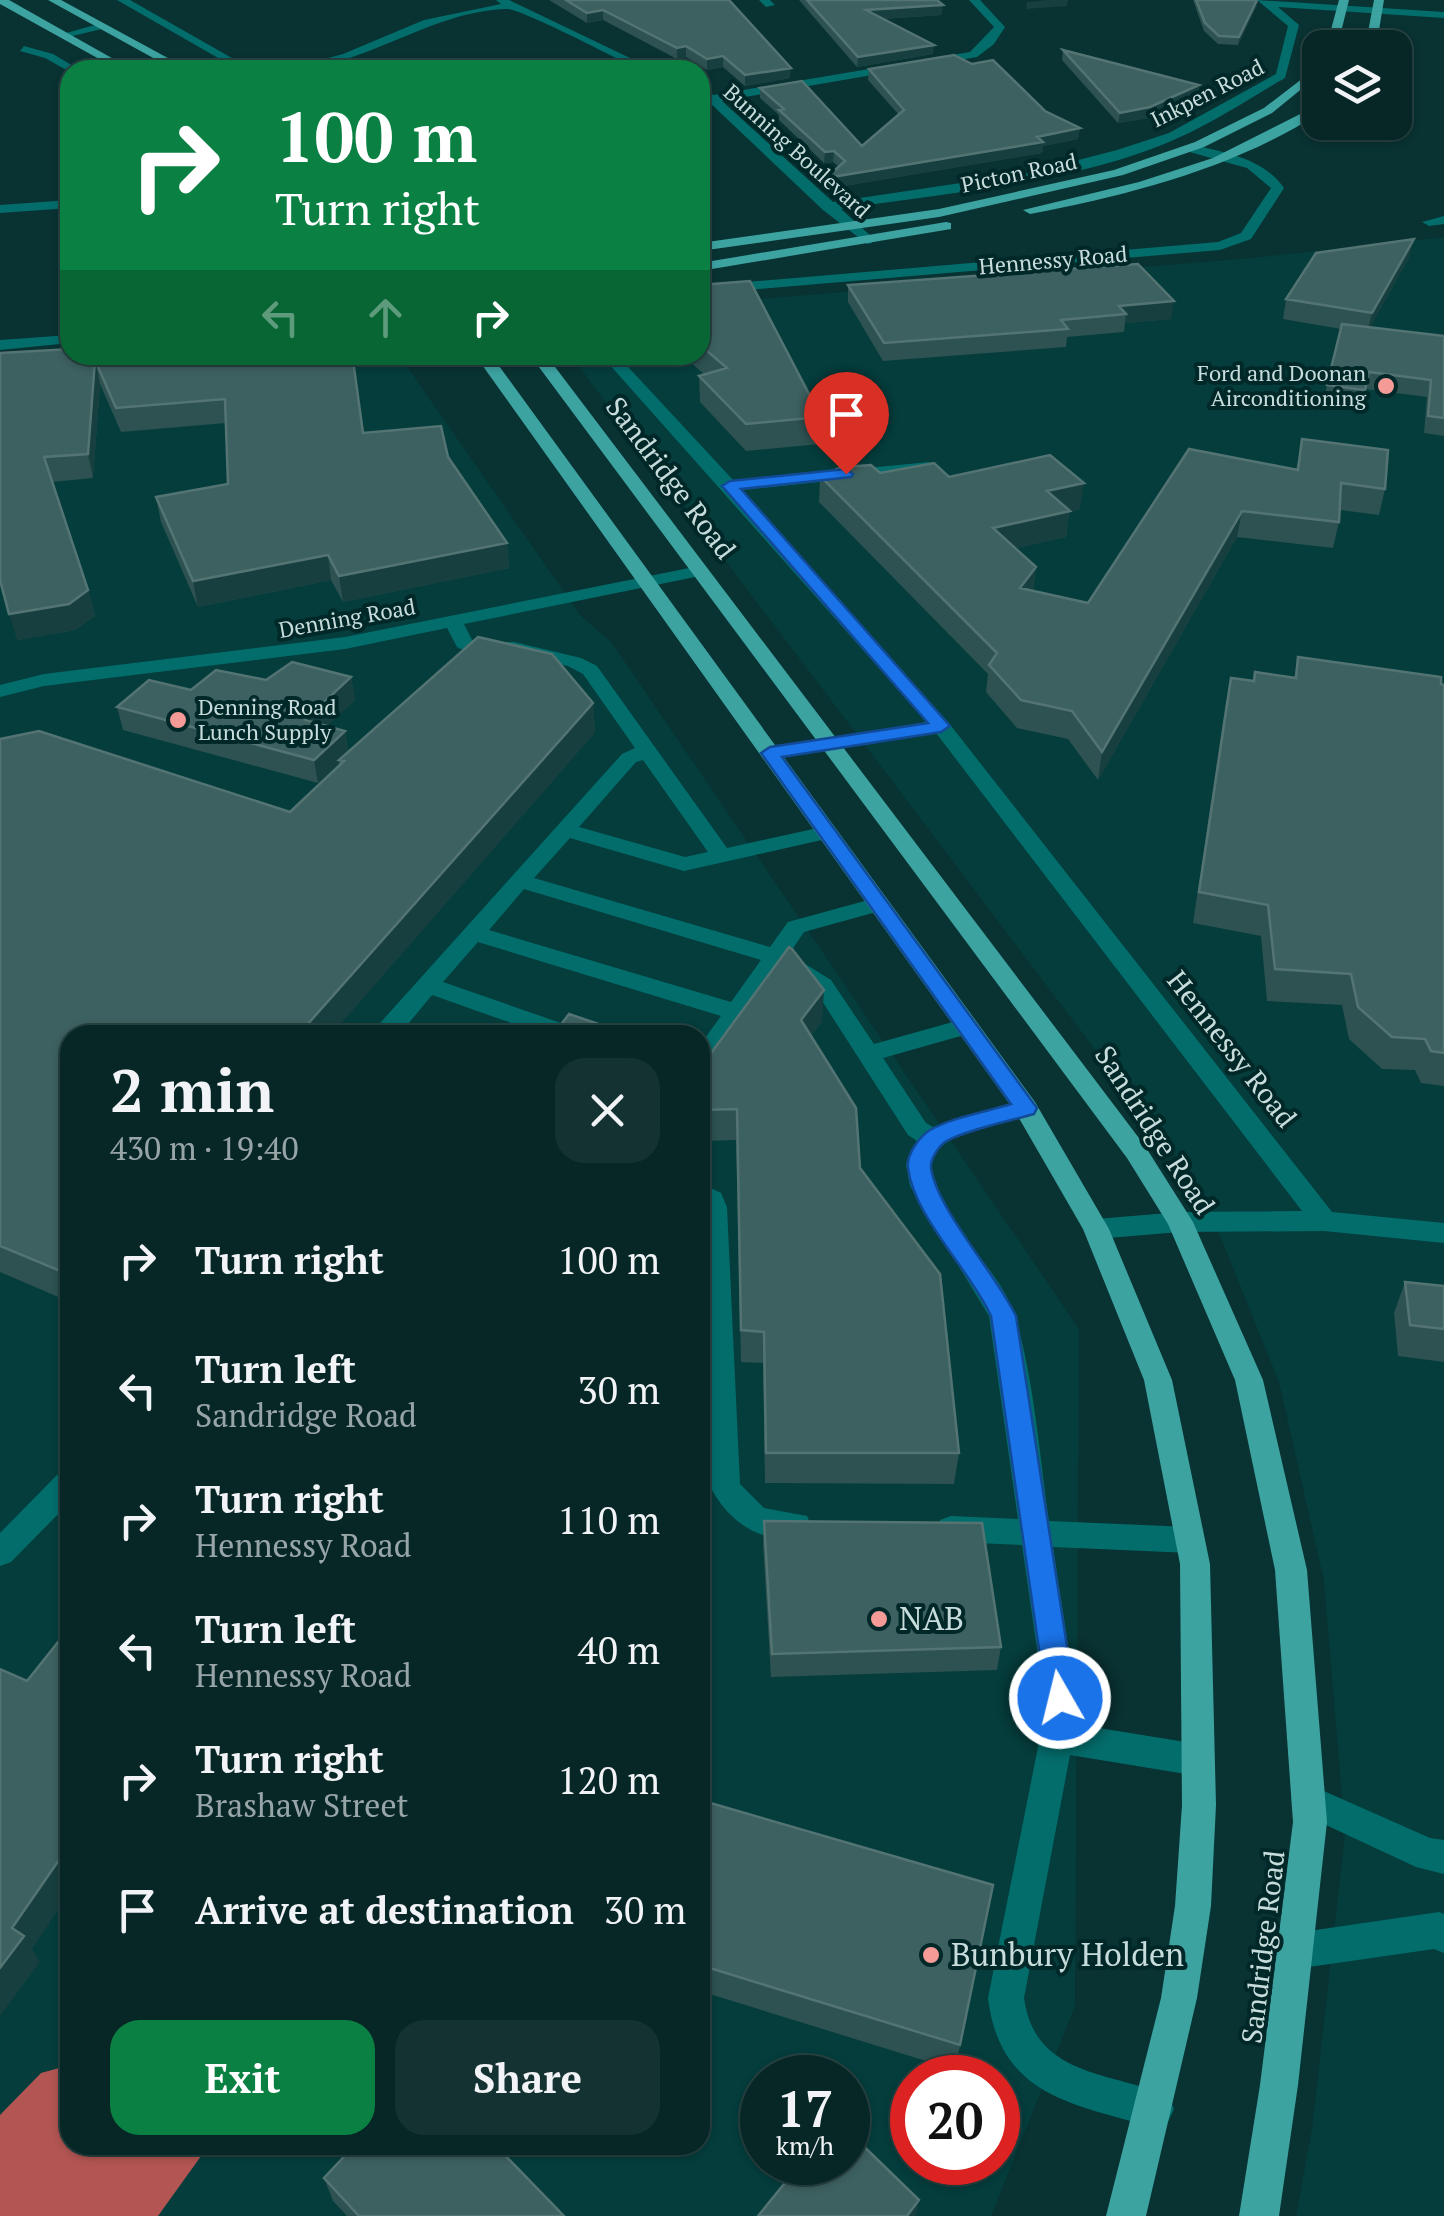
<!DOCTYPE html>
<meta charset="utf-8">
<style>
body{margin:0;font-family:"PT Serif",serif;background:#153232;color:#f1f3f6;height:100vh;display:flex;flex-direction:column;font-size:38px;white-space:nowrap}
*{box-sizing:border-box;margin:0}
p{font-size:32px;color:#98a5a7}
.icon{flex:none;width:55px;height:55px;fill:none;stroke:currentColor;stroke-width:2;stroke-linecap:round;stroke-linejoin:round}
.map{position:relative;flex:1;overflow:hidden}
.details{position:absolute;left:60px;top:1025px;width:650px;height:1130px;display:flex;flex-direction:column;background:#072626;border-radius:30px;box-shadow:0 2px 8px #0004,0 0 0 2px #284343}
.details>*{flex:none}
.banner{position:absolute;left:60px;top:60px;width:650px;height:305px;border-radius:30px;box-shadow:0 2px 8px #0004,0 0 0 2px #284343;background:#0b8043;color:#fff;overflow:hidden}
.buttons{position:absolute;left:1302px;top:30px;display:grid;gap:20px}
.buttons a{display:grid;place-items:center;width:110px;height:110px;border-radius:20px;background:#072626;box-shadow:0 2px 8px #0004,0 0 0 2px #284343;font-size:50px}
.speed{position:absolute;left:740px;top:2055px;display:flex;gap:20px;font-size:50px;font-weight:700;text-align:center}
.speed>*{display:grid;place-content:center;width:130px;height:130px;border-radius:50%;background:#072626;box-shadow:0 2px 8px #0004,0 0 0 2px #284343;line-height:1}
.speed small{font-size:25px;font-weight:400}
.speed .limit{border:15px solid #d22;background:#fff;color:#111}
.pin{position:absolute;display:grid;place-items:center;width:85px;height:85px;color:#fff;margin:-102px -42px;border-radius:50% 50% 50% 0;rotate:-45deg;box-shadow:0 0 10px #0007}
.pin .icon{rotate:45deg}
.me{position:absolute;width:110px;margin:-55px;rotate:352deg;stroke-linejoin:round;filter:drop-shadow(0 0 8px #0008)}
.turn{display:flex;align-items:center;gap:35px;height:210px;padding:0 50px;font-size:45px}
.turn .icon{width:130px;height:130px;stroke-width:2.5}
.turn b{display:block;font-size:70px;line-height:85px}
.lanes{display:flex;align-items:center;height:95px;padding:0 50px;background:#0003;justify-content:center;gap:50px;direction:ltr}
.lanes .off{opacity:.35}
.round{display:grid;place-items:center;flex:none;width:105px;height:105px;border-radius:30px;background:#153232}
.head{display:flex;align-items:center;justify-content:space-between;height:170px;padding:0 50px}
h1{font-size:60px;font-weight:800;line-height:75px}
.button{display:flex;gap:20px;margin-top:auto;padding:20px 50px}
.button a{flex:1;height:115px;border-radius:30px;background:#0b8043;color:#fff;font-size:40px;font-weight:800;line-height:115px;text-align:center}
.button a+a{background:#153232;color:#f1f3f6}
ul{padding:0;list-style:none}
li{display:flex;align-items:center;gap:30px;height:130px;padding:0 50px}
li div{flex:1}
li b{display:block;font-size:38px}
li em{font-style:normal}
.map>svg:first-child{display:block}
</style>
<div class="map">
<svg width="1444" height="2216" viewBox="0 0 1444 2216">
<rect width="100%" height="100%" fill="#093232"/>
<!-- built -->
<path fill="#043d3c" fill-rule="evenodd" d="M1444,237V2216H1296L1312,2129L1345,1834L1324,1581L1279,1382L1202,1191L570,355H700V304L1251,258Z
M70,355H399L580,615L612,643L1079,1329L1075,2006L991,2216H0V361ZM70,1035H700V2145H70ZM762,2078H848V2162H762ZM912,2078H998V2162H912Z"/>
<!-- water -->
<path fill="#b25553" d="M70,2065V2145H209L158,2216H0V2115L41,2073Z"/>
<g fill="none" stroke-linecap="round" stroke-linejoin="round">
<!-- minor -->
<path fill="#036d6c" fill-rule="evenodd" d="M117,0H130L253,70H239Z
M496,0H509L655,70H640C619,60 522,9 507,9C428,11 363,70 284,70L343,54L424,20L501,4Z
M759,0H770L775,5L766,7Z
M969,0H980L1005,27L994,44L977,57L722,101L833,202L1028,173L1117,150L1169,133L1276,74L1288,26L1257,0L1444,12V18L1278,7L1299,25L1285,78C1250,98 1215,122 1178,138C1082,182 946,193 841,209L872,237V243L867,244L823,210L709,102L700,98L703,91L714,95L970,52L994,27Z
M102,23L106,28L64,38L59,35Z
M24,46L53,54L80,70L70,72L45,58L20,51Z
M1190,144C1225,153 1262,157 1284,188L1251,239L1220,250L700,294V286L1218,242L1241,233L1271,188L1247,168L1186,151L1184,148Z
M70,200V208L0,213V205Z
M1444,216V224L1429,226L1422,222Z
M70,335V343L0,350V340Z
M601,355H617L734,481L929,462V470L923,471L742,490L948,722L1332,1212L1444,1223V1243L1324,1231L1180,1232L1096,1239L1087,1236L1083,1229L1087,1222L1096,1219L1180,1212L1302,1211L936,733L763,757L760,753L770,747L927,722Z
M699,566L708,571L705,575L464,624L472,640L479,643L514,642L581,658L597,666L727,848L827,826L838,832L835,837L684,871L570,838L534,878L770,947L788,922L879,897L887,899L890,904L887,909L804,932L789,954L831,980L874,1044L967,1018L975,1020L979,1026L975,1032L883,1058L926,1123L933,1127L1026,1099L1038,1108L1035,1114C1009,1122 943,1130 933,1158C922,1193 986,1260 1003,1290C1031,1336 1040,1463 1049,1521L1190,1527L1201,1531L1205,1540L1201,1549L1190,1553L1053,1547L1076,1698L1074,1724L1198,1744L1210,1749L1215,1760L1210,1771L1198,1776L1070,1755L1024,1998C1035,2077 1109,2071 1168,2096L1174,2109L1168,2122L1155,2128C1074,2104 1000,2097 988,1998L1040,1737L1044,1698L1022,1545L951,1542L940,1538L936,1529L940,1520L951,1516L1018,1519L989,1316L910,1186L906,1164L917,1141L908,1135L815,990L779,968L709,1069L700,1071V1045L721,1016L478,942L443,982L578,1029L581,1035H545L432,995L399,1035H375L381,1022L622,754L635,748L583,674L568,666L514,654L469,653L457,647L447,628L345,649L44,686L0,697V685L44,674L345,637ZM643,760L708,852L685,857L579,827L636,762ZM524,889L761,960L731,1002L489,930Z
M700,1183L721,1193L727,1207L740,1484L764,1508L807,1516L811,1525L807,1534C765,1549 728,1522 710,1486Z
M70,1470V1502L11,1562L0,1566V1533L59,1473Z
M1308,1784L1430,1838L1444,1840V1874L1416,1867L1296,1811L1291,1800L1296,1789Z
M1439,1912L1444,1914V1953L1434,1949L1295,1969L1282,1964L1277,1951L1282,1938L1295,1933Z"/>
<!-- major -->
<path fill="#3ca3a1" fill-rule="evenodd" d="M0,0H9L133,70H119L0,4Z
M48,0H61L190,70H175Z
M1339,0H1349L1337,48H1326Z
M1374,0H1384L1376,48H1365Z
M1320,65V74L1272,113L1204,147L1123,175L939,217L700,251V243L939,209L1114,170L1195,142L1264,108Z
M1320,104V113C1231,169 1132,194 1030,214L1023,210L1139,182L1213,158Z
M946,222L951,223V229L700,271V263Z
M475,355H491L1035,1102L1109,1229L1172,1380L1210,1564L1216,1805L1211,1906L1197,1998L1146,2216H1106L1161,1998L1175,1906L1182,1805L1180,1564L1144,1380L1083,1229L1016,1113Z
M530,355H546L1145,1146L1193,1222L1263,1380L1307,1570L1327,1822L1298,2085L1279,2216H1239L1260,2085L1293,1822L1275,1570L1235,1380L1168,1224L1127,1158Z"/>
</g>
<!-- wall -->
<path fill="#2d5251" d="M549,0H729L790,78L745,86L723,67L707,70L686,57L677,59L603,20L587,23Z
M799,0H937L942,15L882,19L933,54L857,67Z
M1193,0H1258L1257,5L1238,45L1218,44L1204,31Z
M1063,50L1199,85L1198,96L1149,118L1118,123L1062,60Z
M869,69L1045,111L1080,128L1078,139L1043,146L1042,153L826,189V178L839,167L833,162L824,163L779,120V115L760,98V88L862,146L899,115L868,80Z
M1409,258L1370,327L1444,336V436L1424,433L1427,397L1365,389L1361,407L1323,402L1341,329L1283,319L1286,299Z
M700,285L821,417L820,444L746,451L700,402L699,376L704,374L682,355H700Z
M848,285L1171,319L1125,323L1124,332L1067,337L1066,347L883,361L848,302Z
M0,353L341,361L363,433L448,457L507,543L509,568L343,602L331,580L198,607L161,522L156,497L228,484L226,423L121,432L100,384L93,478L52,482L88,590L95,616L75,630L17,640Z
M1302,439L1385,489L1379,515L1340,510L1339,522L1333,548L1237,537L1098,780L1068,739L1017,728L986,692L988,674L819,502L820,476L880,473L1080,509L1069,512L1066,537L1016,548L1036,567L1033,591L1088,603L1296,470Z
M1298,657L1444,685V1086L1421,1083L1415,1070L1382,1069L1349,1039L1342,1005L1267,1001L1261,936L1193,923L1225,708L1231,678L1254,681L1294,678Z
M351,677L355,700L327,726L345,731L348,752L593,703L595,733L70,1035V1302L0,1272V739L290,812L339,765V763L318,783L123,730L117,707L191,690L266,680Z
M822,1021L811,1036L860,1168L959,1453L954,1484L765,1483L763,1363L741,1362L736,1140L700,1141V1058L706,1060Z
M1405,1282L1444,1286V1362L1398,1356L1394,1313Z
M764,1521L1001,1647L997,1670L771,1677L763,1544Z
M700,1800L993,1885L955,2070L700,1991Z
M324,2178L564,2216H347L333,2201Z"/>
<!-- shaded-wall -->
<path fill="#173f3f" d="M1049,0H1068L1067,6L1026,9L1027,2Z
M1258,0L1257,5L1238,45L1239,37Z
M943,5L942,15L866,20V10Z
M603,10V20L587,23V13Z
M934,45L933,54L857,67L858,57Z
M686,46V57L677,59V48Z
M723,56V67L707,70V59Z
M791,68L790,78L745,86V75Z
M1199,85L1198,96L1149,118L1118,123L1120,113Z
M1080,128L1078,139L1043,146L1042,153L826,189V178Z
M834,151L833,162L824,163L825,152Z
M1414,239L1409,258L1367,333L1372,313Z
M1174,301L1171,319L1125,323L1126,314L1119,306Z
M95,360L100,384L93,478L88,454Z
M1084,483L1080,509L1069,512L1066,537L991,554L993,528L1047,491Z
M1242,511L1237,537L1098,780L1102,752Z
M507,543L509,568L343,602L339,576Z
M328,555L331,580L198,607L193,581Z
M1036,567L1032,594L1020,588Z
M88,590L95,616L75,630L17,640L9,614Z
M351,677L355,700L309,744L305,720Z
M593,703L595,733L331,1035H298Z
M345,731L348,754L339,760V763L318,783L314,760Z
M824,990L822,1021L800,1052L801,1020Z
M70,1844V1892L32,1949L40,1962L0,2016V1968L12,1928Z
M919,2200L916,2216H907Z"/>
<!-- building -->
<path fill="#3d6160" stroke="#537473" stroke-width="2.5" d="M566,0H729L791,68L745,75L723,56L707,59L686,46L677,48L603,10L587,13Z
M807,0H937L943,5L866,10L934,45L858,57Z
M1196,0H1257L1239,37L1219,36L1205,23Z
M1063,50L1199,85L1150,107L1120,113Z
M954,55L972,64L993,60L1045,111L1080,128L1037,137L1043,142L826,178L845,161L834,151L825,152L779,110L784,109L760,88L802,81L862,146L904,110L869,69Z
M1414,239L1372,313L1286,299L1316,253Z
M1138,264L1174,301L1119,306L1126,314L1061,320L1068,329L884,343L848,285Z
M750,281L821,417L746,424L699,376L727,368L700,345V285Z
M1342,324L1444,336V418L1428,416L1431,380L1369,372L1365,390L1327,385Z
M70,349V355H340L341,361L353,360L363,433L441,426L448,457L507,543L339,576L328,555L193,581L156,497L228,484L225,399L116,408L95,360L88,454L44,457L88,590L69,604L9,614L0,580V353Z
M1302,439L1388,450L1385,489L1341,483L1339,522L1242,511L1102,752L1072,711L1021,700L989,665L997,653L820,476L842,467L871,465L880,473L934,463L949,477L1050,455L1084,483L1047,491L1070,511L993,528L1036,567L1020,588L1088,603L1189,449L1298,470Z
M478,637L552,654L593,703L298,1035H70V1275L0,1246V739L39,731L290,812L344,761L339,760Z
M1298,657L1441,677V684L1444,685V1053L1431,1051L1425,1039L1392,1037L1358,1007L1351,974L1275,969L1268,905L1199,892L1231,678L1254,681L1255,672L1296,678Z
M292,662L351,677L305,720L345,731L314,760L117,707L149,680L191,690L216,670L266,680Z
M789,947L792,949L824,990L801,1020L856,1108L860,1168L940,1274L959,1453H766L764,1332L741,1330L737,1109L700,1110V1058L706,1060Z
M569,1014L631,1035H553Z
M1405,1282L1444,1286V1329L1410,1325Z
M764,1521L982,1523L1001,1647L772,1654Z
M70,1627V1844L12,1928L24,1936L0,1968V1669L27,1681Z
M700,1800L993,1885L960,2045L700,1965Z
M848,2131L919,2200L907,2216H758L802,2162H848Z
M355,2145H495L564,2216H359L324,2178Z"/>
<!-- route -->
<path fill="#1a73e8" stroke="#114b97" stroke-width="2.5" d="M846,469L853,474L851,477L741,489L950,726L941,732L782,757L1037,1108L1034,1114C1013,1120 962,1131 945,1142C938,1147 930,1160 931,1168C937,1209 996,1274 1016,1316L1075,1698L1071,1707L1060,1711L1050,1707L1046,1698L991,1316C970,1270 914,1217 908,1168C906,1155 919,1137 930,1130C953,1117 986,1112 1011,1104L761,753L770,747L928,723L722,486L730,481Z"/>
<!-- markers -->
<g fill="#f59b97" stroke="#002828" stroke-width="4">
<circle cx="1386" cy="386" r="10"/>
<circle cx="178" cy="720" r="10"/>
<circle cx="879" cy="1619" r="10"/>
<circle cx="931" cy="1955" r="10"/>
</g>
<g text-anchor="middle" stroke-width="8" stroke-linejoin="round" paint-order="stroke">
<!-- far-street labels -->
<g font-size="22" fill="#c7dcdb" stroke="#002828">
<text transform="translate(1207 93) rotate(-27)" y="8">Inkpen Road</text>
<text transform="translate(797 151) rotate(42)" y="8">Bunning Boulevard</text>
<text transform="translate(1019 173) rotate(-12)" y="8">Picton Road</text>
<text transform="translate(1053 260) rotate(-5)" y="8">Hennessy Road</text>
<text transform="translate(347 618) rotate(-10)" y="8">Denning Road</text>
</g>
<!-- far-poi labels -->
<g font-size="22" fill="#c7dcdb" stroke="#002828" text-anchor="end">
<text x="1366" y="381">Ford and Doonan<tspan x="1366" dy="25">Airconditioning</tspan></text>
<text x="198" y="715" text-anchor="start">Denning Road<tspan x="198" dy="25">Lunch Supply</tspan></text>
</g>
<!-- street labels -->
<g font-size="28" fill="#c7dcdb" stroke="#002828">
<text transform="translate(671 478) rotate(53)" y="10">Sandridge Road</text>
<text transform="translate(1232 1049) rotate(52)" y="10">Hennessy Road</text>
<text transform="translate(1155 1130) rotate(57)" y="10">Sandridge Road</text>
<text transform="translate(1263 1947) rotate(-83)" y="10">Sandridge Road</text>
</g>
<!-- near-poi labels -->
<g font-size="32" fill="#c7dcdb" stroke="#002828" text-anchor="start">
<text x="899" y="1630">NAB</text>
<text x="951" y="1966">Bunbury Holden</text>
</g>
</g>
</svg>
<div class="buttons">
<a><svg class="icon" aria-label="layers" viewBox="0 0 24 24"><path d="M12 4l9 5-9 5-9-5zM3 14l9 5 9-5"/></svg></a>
</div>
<div class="speed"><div>17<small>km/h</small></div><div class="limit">20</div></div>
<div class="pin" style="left:846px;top:474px;background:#d93025"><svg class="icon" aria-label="arrive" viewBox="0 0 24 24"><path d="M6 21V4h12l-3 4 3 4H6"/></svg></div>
<svg class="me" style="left:1060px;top:1698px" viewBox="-20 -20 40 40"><circle r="17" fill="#1a73e8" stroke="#fff" stroke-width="3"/><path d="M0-11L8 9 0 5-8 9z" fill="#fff"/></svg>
<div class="banner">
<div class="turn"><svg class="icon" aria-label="right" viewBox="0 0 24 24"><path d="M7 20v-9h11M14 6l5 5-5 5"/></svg><div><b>100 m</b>Turn right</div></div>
<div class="lanes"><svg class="icon off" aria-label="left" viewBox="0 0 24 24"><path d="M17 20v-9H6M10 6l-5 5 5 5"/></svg><svg class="icon off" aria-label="ahead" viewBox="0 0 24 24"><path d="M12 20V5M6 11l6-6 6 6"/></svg><svg class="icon" aria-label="right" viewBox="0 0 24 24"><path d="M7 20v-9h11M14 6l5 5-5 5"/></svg></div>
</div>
<section class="details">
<div class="head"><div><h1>2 min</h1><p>430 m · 19:40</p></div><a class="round"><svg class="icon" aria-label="close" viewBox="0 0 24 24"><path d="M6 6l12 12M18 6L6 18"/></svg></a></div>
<ul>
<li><svg class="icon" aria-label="right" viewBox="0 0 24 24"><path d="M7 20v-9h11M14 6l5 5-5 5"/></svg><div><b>Turn right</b></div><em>100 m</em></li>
<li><svg class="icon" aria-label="left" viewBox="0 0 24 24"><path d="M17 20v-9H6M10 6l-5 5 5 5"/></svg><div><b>Turn left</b><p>Sandridge Road</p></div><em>30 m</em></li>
<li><svg class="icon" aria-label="right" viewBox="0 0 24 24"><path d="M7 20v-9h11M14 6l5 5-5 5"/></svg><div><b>Turn right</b><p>Hennessy Road</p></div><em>110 m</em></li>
<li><svg class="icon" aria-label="left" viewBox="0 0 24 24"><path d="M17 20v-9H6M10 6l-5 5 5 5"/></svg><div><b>Turn left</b><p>Hennessy Road</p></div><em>40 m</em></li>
<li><svg class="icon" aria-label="right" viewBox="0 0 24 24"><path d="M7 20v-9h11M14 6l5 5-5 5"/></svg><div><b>Turn right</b><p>Brashaw Street</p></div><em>120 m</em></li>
<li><svg class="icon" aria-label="arrive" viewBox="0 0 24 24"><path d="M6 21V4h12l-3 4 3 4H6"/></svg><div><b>Arrive at destination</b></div><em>30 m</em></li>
</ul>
<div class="button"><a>Exit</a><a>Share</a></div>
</section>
</div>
